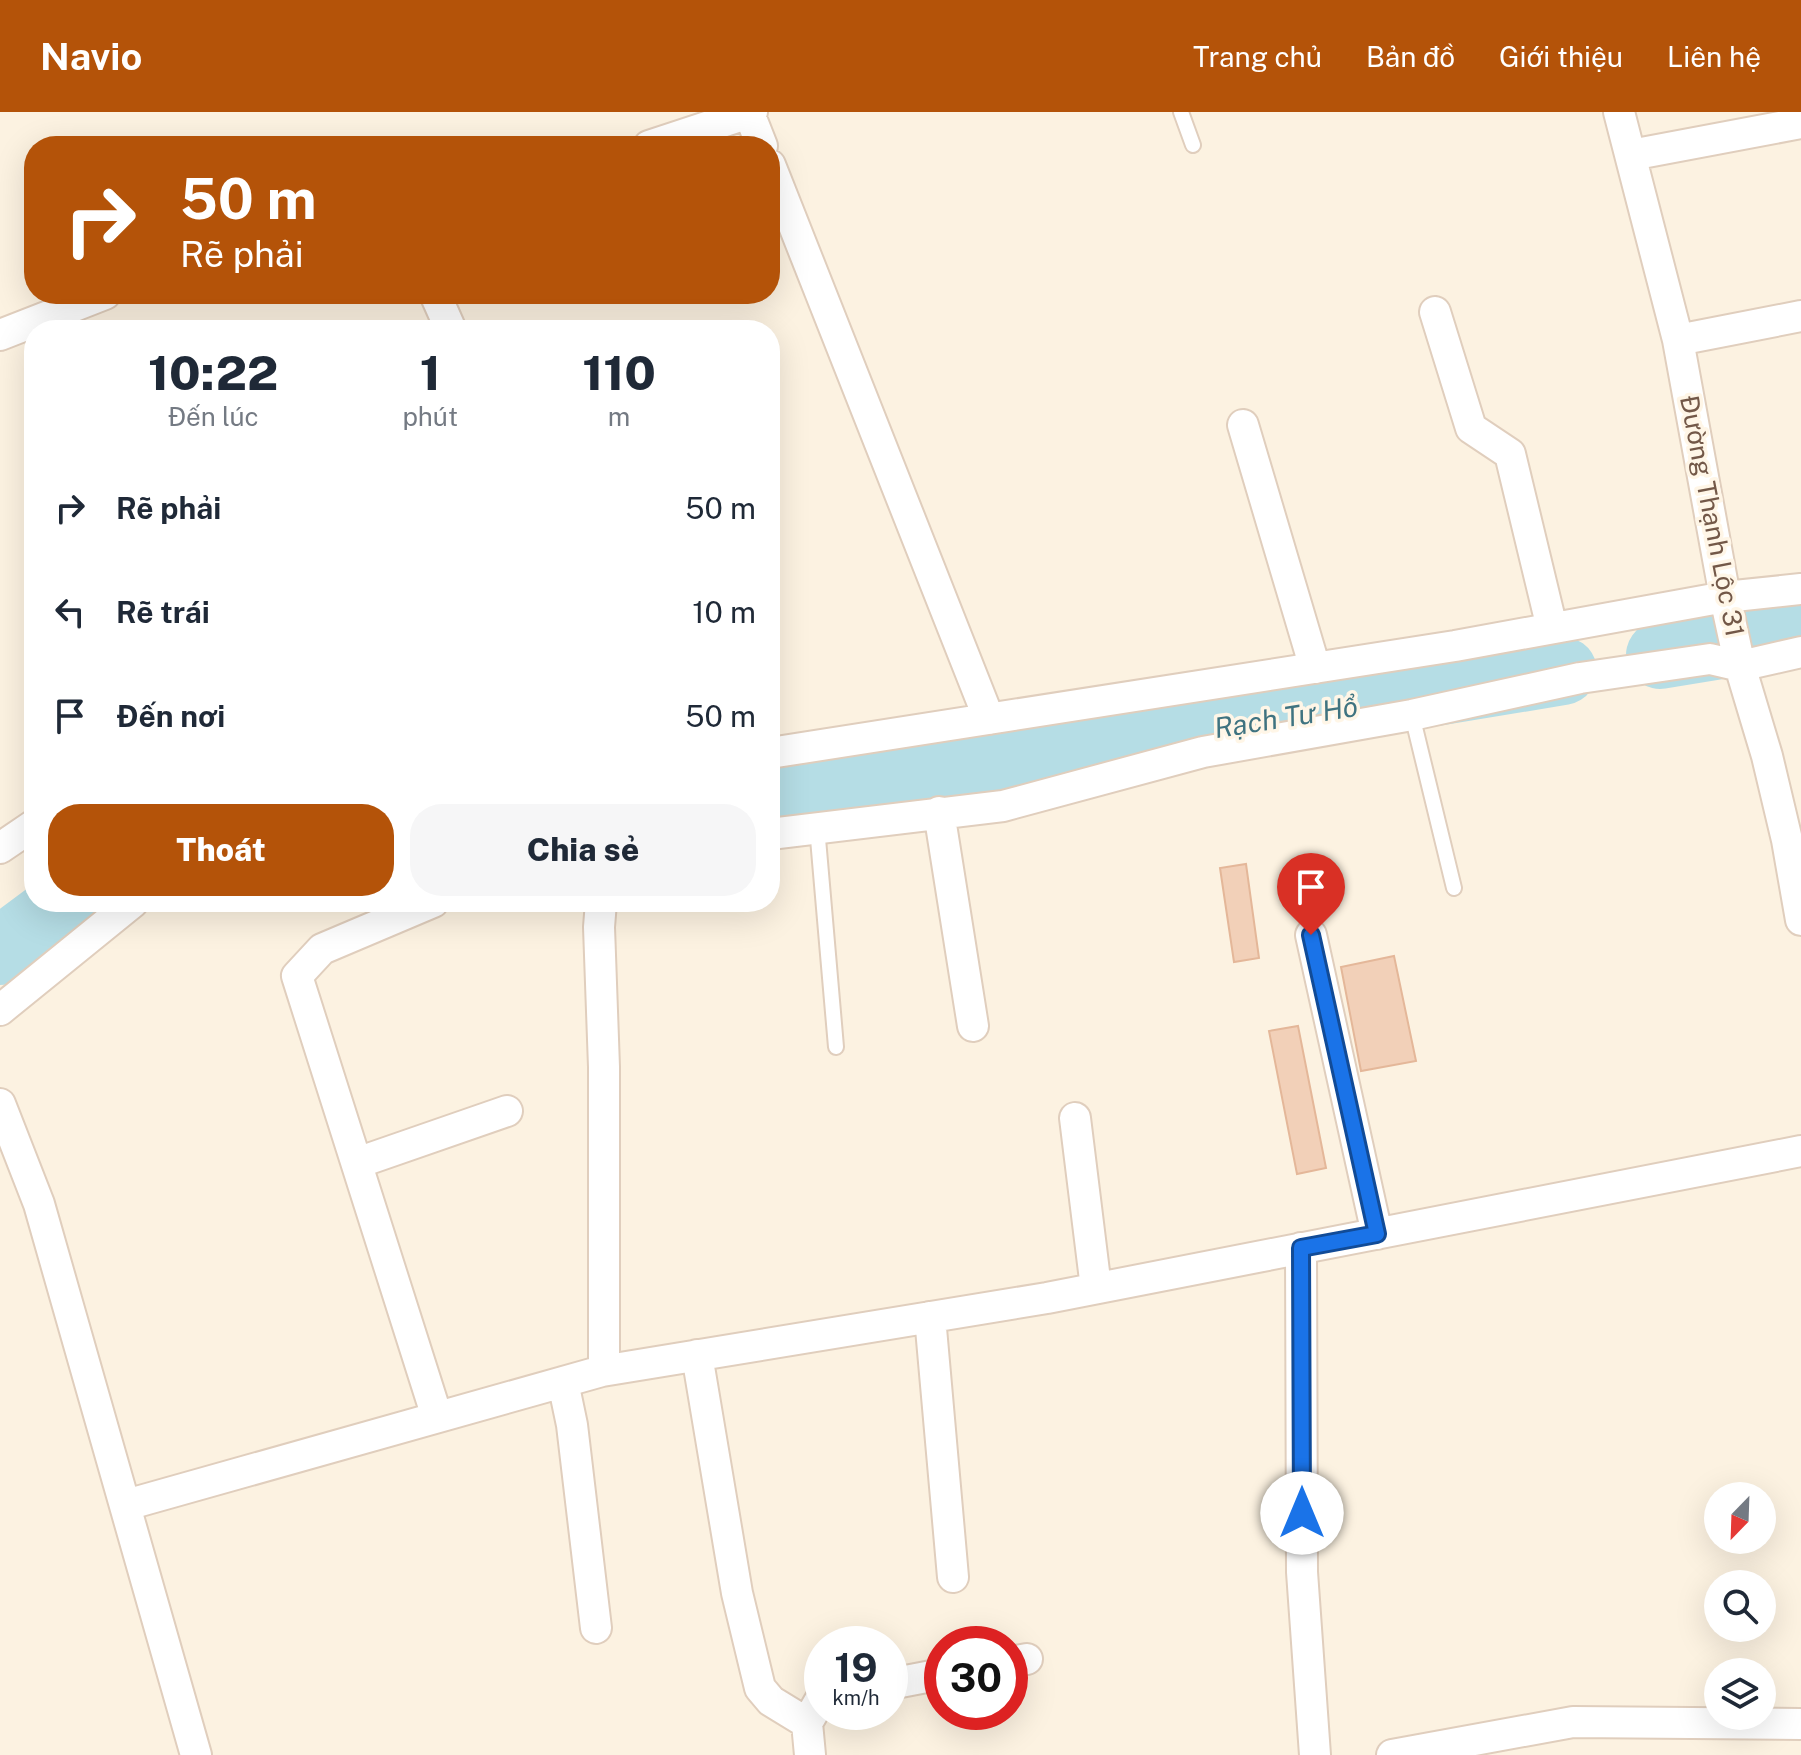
<!DOCTYPE html>
<html lang="vi">
<meta charset="utf-8">
<style>
body{margin:0;font-family:"Public Sans",sans-serif;background:#f6f6f7;color:#1f2937;height:100vh;display:flex;flex-direction:column;font-size:30px;white-space:nowrap}
*{box-sizing:border-box;margin:0}
p{font-size:26px;color:#747a83}
.icon{flex:none;width:44px;height:44px;fill:none;stroke:currentColor;stroke-width:2;stroke-linecap:round;stroke-linejoin:round}
.map{position:relative;flex:1;overflow:hidden}
.panel{position:absolute;left:24px;top:208px;width:756px;height:592px;display:flex;flex-direction:column;background:#fff;border-radius:32px;box-shadow:0 8px 32px #0002}
.panel>*{flex:none}
.guide{position:absolute;left:24px;top:24px;width:756px;height:168px;border-radius:32px;box-shadow:0 8px 32px #0002;background:#b45309;color:#fff;overflow:hidden}
.needle{width:52px;rotate:203deg}
.controls{position:absolute;left:1704px;top:1370px;display:grid;gap:16px}
.controls a{display:grid;place-items:center;width:72px;height:72px;border-radius:50%;background:#fff;box-shadow:0 8px 32px #0002;font-size:40px}
.speed{position:absolute;left:804px;top:1514px;display:flex;gap:16px;font-size:40px;font-weight:700;text-align:center}
.speed>*{display:grid;place-content:center;width:104px;height:104px;border-radius:50%;background:#fff;box-shadow:0 8px 32px #0002;line-height:1}
.speed small{font-size:20px;font-weight:400}
.speed .limit{border:12px solid #d22;background:#fff;color:#111}
.pin{position:absolute;display:grid;place-items:center;width:68px;height:68px;color:#fff;margin:-82px -34px;border-radius:50% 50% 50% 0;rotate:-45deg;box-shadow:0 0 8px #0007}
.pin .icon{rotate:45deg}
.me{position:absolute;width:88px;margin:-44px;rotate:0deg;stroke-linejoin:round;filter:drop-shadow(0 0 6px #0008)}
.turn{display:flex;align-items:center;gap:28px;height:168px;padding:0 24px;font-size:36px}
.turn .icon{width:104px;height:104px;stroke-width:2.5}
.turn b{display:block;font-size:56px;line-height:68px}
.eta{display:flex;justify-content:space-evenly;align-items:center;height:136px;text-align:center}
.eta b{font-size:48px;font-weight:800;line-height:56px}
.primary-button{display:flex;gap:16px;margin-top:auto;padding:16px 24px}
.primary-button a{flex:1;height:92px;border-radius:32px;background:#b45309;color:#fff;font-size:32px;font-weight:800;line-height:92px;text-align:center}
.primary-button a+a{background:#f6f6f7;color:#1f2937}
ul{padding:0;list-style:none}
li{display:flex;align-items:center;gap:24px;height:104px;padding:0 24px}
li div{flex:1}
li b{display:block;font-size:30px}
li em{font-style:normal}
header{display:flex;align-items:center;gap:48px;box-sizing:border-box;height:112px;padding:0 40px;background:#b45309;color:#fff}
header strong{font-size:38px}
nav{display:flex;gap:44px;margin-inline-start:auto;font-size:28px}
.map>svg:first-child{display:block}
</style>
<header>
<strong>Navio</strong>
<nav><a>Trang chủ</a><a>Bản đồ</a><a>Giới thiệu</a><a>Liên hệ</a></nav>
</header>
<div class="map">
<svg width="1801" height="1643" viewBox="0 0 1801 1643">
<rect width="100%" height="100%" fill="#fcf2e1"/>
<g fill="none" stroke-linecap="round" stroke-linejoin="round">
<!-- river -->
<path stroke="#b5dde5" stroke-width="68" d="M1660,543L1801,520
M770,690L1563,559
M0,839L66,790"/>
</g>
<!-- building -->
<path fill="#f2d0b8" stroke="#e4b799" stroke-width="2" d="M1246,752L1259,846L1234,850L1220,756Z
M1394,844L1416,949L1361,959L1341,855Z
M1298,914L1326,1056L1297,1062L1269,919Z"/>
<g fill="none" stroke-linecap="round" stroke-linejoin="round">
<!-- service casing -->
<g stroke="#e0cebd" stroke-width="18">
<path id="service" d="M1181,0L1193,33
M1412,603L1454,776
M817,715L836,935"/>
</g>
<!-- minor casing -->
<g stroke="#e0cebd" stroke-width="34">
<path id="minor" d="M1619,0L1678,228L1725,485L1740,554L1767,644L1787,728L1801,808
M749,1L762,34
M649,34L752,0
M1631,43L1801,11
M770,53L989,607
M435,182L451,218
M1435,200L1471,316L1510,342L1552,516
M0,223L105,182
M1678,228L1801,204
M1243,313L1315,556
M770,641L1455,534L1725,485L1801,477
M939,700L973,914
M770,722L1003,694L1203,640L1412,603L1580,566L1710,547L1740,554L1801,540
M0,736L34,713
M433,790L322,837L297,864L437,1305
M601,790L599,815L604,955V1249L602,1259
M1311,823L1377,1122
M0,898L133,790
M0,992L39,1092L196,1643
M1075,1006L1096,1176
M357,1051L507,999
M1301,1136L1302,1460L1315,1643
M930,1205L953,1465
M697,1243L737,1481L760,1576L771,1589L807,1611
M563,1270L572,1313L596,1516
M126,1393L602,1259L1047,1186L1801,1039
M1010,1550L1027,1547
M890,1572L942,1562
M810,1643L807,1611L822,1585
M1392,1643L1573,1610L1801,1612"/>
</g>
<!-- service -->
<use href="#service" stroke="#fff" stroke-width="14"/>
<!-- minor -->
<use href="#minor" stroke="#fff" stroke-width="30"/>
</g>
<g fill="none" stroke-linecap="round" stroke-linejoin="round">
<!-- route casing -->
<g stroke="#114b97" stroke-width="20">
<path id="route" d="M1302,1401L1301,1136L1377,1122L1311,823"/>
</g>
<!-- route -->
<use href="#route" stroke="#1a73e8" stroke-width="14"/>
</g>
<g text-anchor="middle" stroke-width="7" stroke-linejoin="round" paint-order="stroke">
<!-- street labels -->
<g font-size="26" fill="#735848" stroke="#fff6e7">
<text transform="translate(1712 404) rotate(79)" y="9">Đường Thạnh Lộc 31</text>
</g>
<!-- water labels -->
<g font-size="28" font-style="italic" fill="#3f7380" stroke="#fff6e7">
<text transform="translate(1286 605) rotate(-9)" y="10">Rạch Tư Hổ</text>
</g>
</g>
</svg>
<div class="controls">
<a><svg class="needle" viewBox="-14 -14 28 28"><path d="M0-13l5 13h-10z" fill="#e53935"/><path d="M0 13l5-13h-10z" fill="#747a83"/></svg></a>
<a><svg class="icon" aria-label="search" viewBox="0 0 24 24"><circle cx="10" cy="10" r="6"/><path d="M15 15l6 6"/></svg></a>
<a><svg class="icon" aria-label="layers" viewBox="0 0 24 24"><path d="M12 4l9 5-9 5-9-5zM3 14l9 5 9-5"/></svg></a>
</div>
<div class="speed"><div>19<small>km/h</small></div><div class="limit">30</div></div>
<div class="pin" style="left:1311px;top:823px;background:#d93025"><svg class="icon" aria-label="arrive" viewBox="0 0 24 24"><path d="M6 21V4h12l-3 4 3 4H6"/></svg></div>
<svg class="me" style="left:1302px;top:1401px" viewBox="-20 -20 40 40"><circle r="19" fill="#fff"/><path d="M0-13L10 11 0 6-10 11z" fill="#1a73e8"/></svg>
<div class="guide">
<div class="turn"><svg class="icon" aria-label="right" viewBox="0 0 24 24"><path d="M7 20v-9h11M14 6l5 5-5 5"/></svg><div><b>50 m</b>Rẽ phải</div></div>
</div>
<section class="panel">
<div class="eta">
<div><b>10:22</b><p>Đến lúc</p></div>
<div><b>1</b><p>phút</p></div>
<div><b>110</b><p>m</p></div>
</div>
<ul>
<li><svg class="icon" aria-label="right" viewBox="0 0 24 24"><path d="M7 20v-9h11M14 6l5 5-5 5"/></svg><div><b>Rẽ phải</b></div><em>50 m</em></li>
<li><svg class="icon" aria-label="left" viewBox="0 0 24 24"><path d="M17 20v-9H6M10 6l-5 5 5 5"/></svg><div><b>Rẽ trái</b></div><em>10 m</em></li>
<li><svg class="icon" aria-label="arrive" viewBox="0 0 24 24"><path d="M6 21V4h12l-3 4 3 4H6"/></svg><div><b>Đến nơi</b></div><em>50 m</em></li>
</ul>
<div class="primary-button"><a>Thoát</a><a>Chia sẻ</a></div>
</section>
</div>
